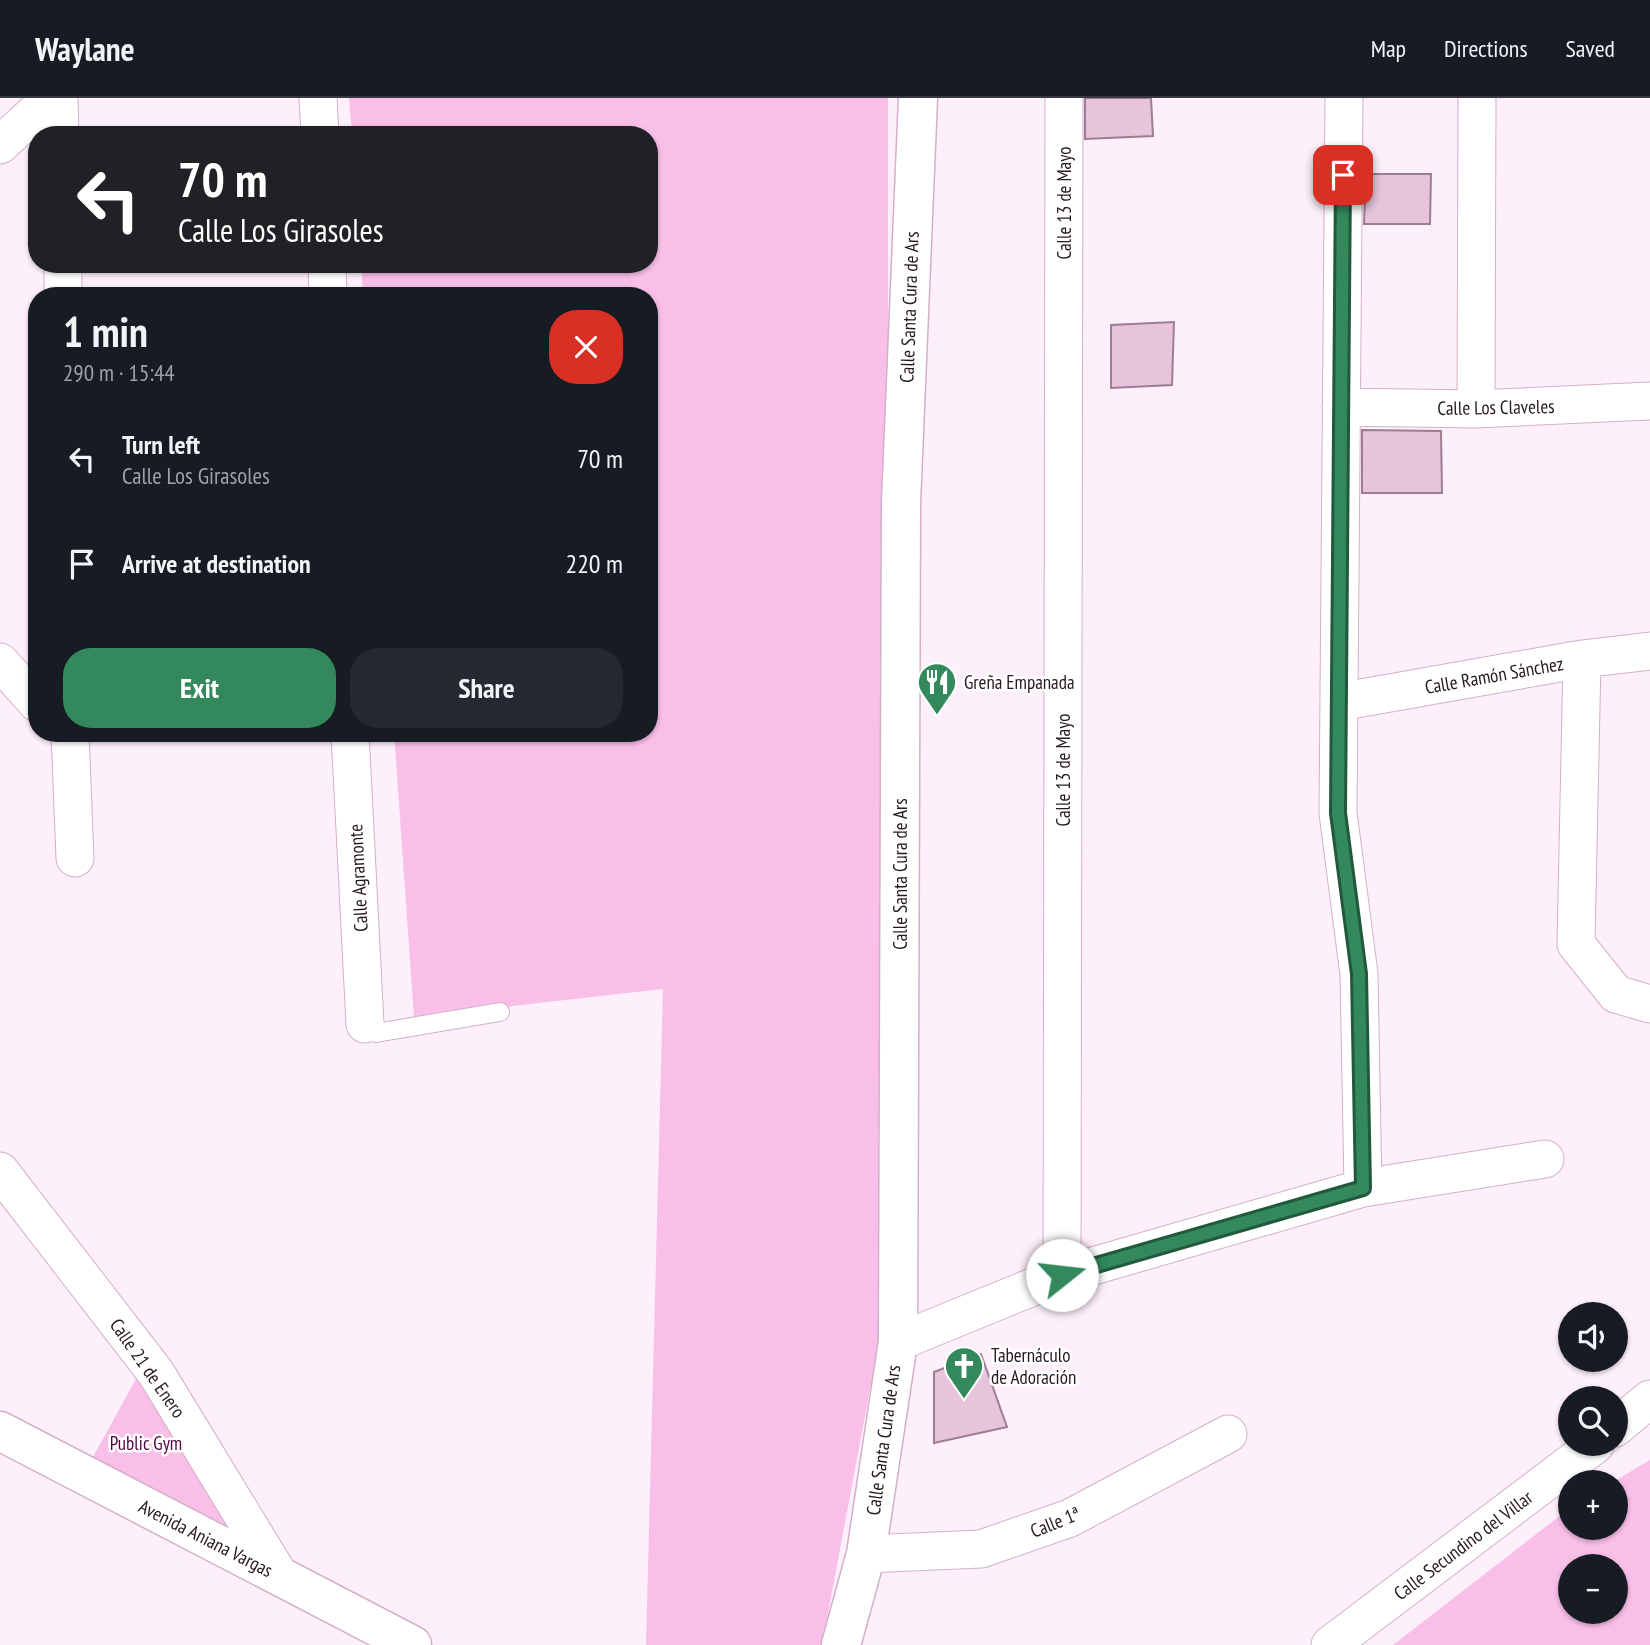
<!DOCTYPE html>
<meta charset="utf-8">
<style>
body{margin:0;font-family:"PT Sans Narrow",sans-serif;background:#242831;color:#f1f3f6;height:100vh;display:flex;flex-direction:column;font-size:26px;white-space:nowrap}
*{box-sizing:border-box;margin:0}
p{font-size:23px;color:#9ea1a6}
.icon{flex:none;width:38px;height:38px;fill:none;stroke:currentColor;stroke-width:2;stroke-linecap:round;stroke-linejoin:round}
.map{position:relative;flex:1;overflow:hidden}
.sheet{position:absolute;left:28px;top:189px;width:630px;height:455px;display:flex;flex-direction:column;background:#171b24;border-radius:28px;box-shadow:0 2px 5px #0004}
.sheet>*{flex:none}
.banner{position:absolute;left:28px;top:28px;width:630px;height:147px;border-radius:28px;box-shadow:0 2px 5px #0004;background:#202124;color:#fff;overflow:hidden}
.buttons{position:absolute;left:1558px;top:1204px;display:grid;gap:14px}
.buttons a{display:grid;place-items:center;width:70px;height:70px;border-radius:50%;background:#171b24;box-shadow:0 2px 5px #0004;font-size:35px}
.pin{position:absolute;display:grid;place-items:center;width:60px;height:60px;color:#fff;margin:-30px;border-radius:14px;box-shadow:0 4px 10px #0006}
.me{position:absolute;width:77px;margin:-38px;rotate:74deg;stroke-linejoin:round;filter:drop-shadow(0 0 5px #0008)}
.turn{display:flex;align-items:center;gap:24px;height:147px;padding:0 35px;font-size:32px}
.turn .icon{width:91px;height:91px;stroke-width:2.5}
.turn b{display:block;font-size:49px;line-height:60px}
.round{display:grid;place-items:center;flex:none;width:74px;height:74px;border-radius:28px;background:#242831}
.overview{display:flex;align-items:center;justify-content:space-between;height:119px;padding:0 35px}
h1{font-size:42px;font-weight:700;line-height:52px}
.cta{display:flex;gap:14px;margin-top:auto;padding:14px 35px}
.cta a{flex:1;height:80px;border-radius:28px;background:#33895c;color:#fff;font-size:28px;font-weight:700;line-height:80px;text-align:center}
.cta a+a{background:#242831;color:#f1f3f6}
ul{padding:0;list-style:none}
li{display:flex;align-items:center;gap:21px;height:105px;padding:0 35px}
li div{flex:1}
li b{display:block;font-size:26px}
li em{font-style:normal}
header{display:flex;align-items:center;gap:42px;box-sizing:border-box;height:98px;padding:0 35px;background:#171b24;border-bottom:2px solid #363941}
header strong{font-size:33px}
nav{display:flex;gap:38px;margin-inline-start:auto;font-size:24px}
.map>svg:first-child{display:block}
</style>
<header>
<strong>Waylane</strong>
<nav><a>Map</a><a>Directions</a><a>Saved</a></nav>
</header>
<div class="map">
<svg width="1650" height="1547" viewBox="0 0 1650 1547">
<rect width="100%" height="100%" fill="#fef0fa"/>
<!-- green -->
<path fill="#fabfe9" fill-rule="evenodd" d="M349,0H888V673L880,1238L822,1547H646L663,891L414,919L394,635H649V198H363L361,166H649V37H352Z
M143,1268L269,1469L93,1359Z
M1650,1362V1547H1393L1570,1410V1430H1615V1384H1613ZM1570,1468H1615V1514H1570Z"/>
<!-- building -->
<path fill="#e7c4dc" stroke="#9d7d93" stroke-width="2" d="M1085,0H1151L1153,38L1085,41Z
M1366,76H1431L1430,126H1364Z
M1174,224L1172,287L1111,290V227Z
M1362,332L1441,333L1442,395H1362Z
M981,1256L1007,1329L934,1345V1274Z"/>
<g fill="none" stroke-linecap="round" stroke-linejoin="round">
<!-- service casing -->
<g stroke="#d2b0c8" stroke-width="20">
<path id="service" d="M365,926L376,935L500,914"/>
</g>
<!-- minor casing -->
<g stroke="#d2b0c8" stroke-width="39">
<path id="minor" d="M59,0L60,37
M318,0L320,37
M1344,0L1338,715L1359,876L1363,1090
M0,47L51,0
M63,166V198
M327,166L328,198
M1341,309L1476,311L1650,303
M1476,311L1477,0
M1582,561L1576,846L1616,896L1650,906
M0,564L37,605
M1339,604L1582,561L1650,553
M70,635L75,760
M350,635L365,926
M0,1073L156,1275L279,1477
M1062,1177L1064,0
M898,1244L1062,1177L1363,1090L1545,1061
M1615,1330L1650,1301
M866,1456L981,1451L1070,1420L1228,1336
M1330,1547L1596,1346"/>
</g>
<!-- tertiary casing -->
<g stroke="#d2b0c8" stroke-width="41">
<path id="tertiary" d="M841,1547L866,1456L898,1244L901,405L918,0"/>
</g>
<!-- secondary casing -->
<g stroke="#d2b0c8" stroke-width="41">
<path id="secondary" d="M0,1333L412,1547"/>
</g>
<!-- service -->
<use href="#service" stroke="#fff" stroke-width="18"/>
<!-- minor -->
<use href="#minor" stroke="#fff" stroke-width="37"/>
<!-- tertiary -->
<use href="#tertiary" stroke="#fff" stroke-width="38"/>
<!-- secondary -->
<use href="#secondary" stroke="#fff" stroke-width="38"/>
</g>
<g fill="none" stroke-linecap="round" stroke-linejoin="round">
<!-- route casing -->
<g stroke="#21593c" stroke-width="18">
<path id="route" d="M1062,1177L1363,1090L1359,876L1338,715L1343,77"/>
</g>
<!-- route -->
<use href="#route" stroke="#33895c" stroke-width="12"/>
</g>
<!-- icons -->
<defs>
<g id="restaurant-pin" transform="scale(2.0125)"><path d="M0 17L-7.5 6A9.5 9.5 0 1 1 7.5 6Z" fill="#33895c" stroke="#fff"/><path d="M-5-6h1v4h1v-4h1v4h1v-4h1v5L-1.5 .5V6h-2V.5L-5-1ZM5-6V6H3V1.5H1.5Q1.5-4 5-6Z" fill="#fff"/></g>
<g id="church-pin" transform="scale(2.0125)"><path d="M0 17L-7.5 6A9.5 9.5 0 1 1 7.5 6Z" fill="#33895c" stroke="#fff"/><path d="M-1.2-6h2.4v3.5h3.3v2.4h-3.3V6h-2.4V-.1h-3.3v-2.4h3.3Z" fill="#fff"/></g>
</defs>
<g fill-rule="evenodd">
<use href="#restaurant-pin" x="937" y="584"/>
<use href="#church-pin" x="964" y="1268"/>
</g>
<g text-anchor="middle" stroke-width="5" stroke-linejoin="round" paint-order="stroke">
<!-- street labels -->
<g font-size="19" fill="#251921" stroke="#fff">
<text transform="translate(1064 105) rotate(-90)" y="7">Calle 13 de Mayo</text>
<text transform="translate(909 209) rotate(-88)" y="7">Calle Santa Cura de Ars</text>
<text transform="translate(1496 309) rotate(-1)" y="7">Calle Los Claveles</text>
<text transform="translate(1494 577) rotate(-10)" y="7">Calle Ramón Sánchez</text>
<text transform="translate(1063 672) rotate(-90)" y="7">Calle 13 de Mayo</text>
<text transform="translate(900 776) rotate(-90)" y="7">Calle Santa Cura de Ars</text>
<text transform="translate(358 780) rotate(-93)" y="7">Calle Agramonte</text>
<text transform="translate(148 1270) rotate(55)" y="7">Calle 21 de Enero</text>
<text transform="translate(883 1342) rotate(-82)" y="7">Calle Santa Cura de Ars</text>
<text transform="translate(1055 1424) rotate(-22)" y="7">Calle 1ª</text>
<text transform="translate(206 1440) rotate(27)" y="7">Avenida Aniana Vargas</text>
<text transform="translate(1463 1447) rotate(-37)" y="7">Calle Secundino del Villar</text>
</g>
<!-- poi labels -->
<g font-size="19" fill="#251921" stroke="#fff" text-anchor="start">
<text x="964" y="591">Greña Empanada</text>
<text x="991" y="1264">Tabernáculo<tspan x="991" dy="22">de Adoración</tspan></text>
</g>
<!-- park labels -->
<g font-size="19" fill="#500543" stroke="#fff">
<text x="146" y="1352">Public Gym</text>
</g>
</g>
</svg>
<div class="buttons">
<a><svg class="icon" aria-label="sound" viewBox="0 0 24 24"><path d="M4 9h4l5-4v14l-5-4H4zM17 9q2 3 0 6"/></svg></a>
<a><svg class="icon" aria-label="search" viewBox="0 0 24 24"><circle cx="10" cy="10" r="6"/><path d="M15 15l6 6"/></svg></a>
<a>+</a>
<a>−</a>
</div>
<div class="pin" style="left:1343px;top:77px;background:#d93025"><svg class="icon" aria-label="arrive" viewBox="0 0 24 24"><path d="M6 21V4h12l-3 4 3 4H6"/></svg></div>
<svg class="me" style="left:1062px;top:1177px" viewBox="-20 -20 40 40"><circle r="19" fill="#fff"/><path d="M0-13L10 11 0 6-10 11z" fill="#33895c"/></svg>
<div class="banner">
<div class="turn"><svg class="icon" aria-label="left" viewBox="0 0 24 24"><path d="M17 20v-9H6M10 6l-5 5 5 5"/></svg><div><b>70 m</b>Calle Los Girasoles</div></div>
</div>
<section class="sheet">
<div class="overview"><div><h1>1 min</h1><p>290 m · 15:44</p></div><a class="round" style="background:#d93025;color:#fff"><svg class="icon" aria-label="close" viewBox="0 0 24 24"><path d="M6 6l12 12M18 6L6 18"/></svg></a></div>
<ul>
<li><svg class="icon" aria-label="left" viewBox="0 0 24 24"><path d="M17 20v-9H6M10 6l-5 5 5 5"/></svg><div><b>Turn left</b><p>Calle Los Girasoles</p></div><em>70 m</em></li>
<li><svg class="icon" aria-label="arrive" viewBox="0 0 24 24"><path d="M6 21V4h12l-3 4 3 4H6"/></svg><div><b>Arrive at destination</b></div><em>220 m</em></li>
</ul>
<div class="cta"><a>Exit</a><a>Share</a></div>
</section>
</div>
